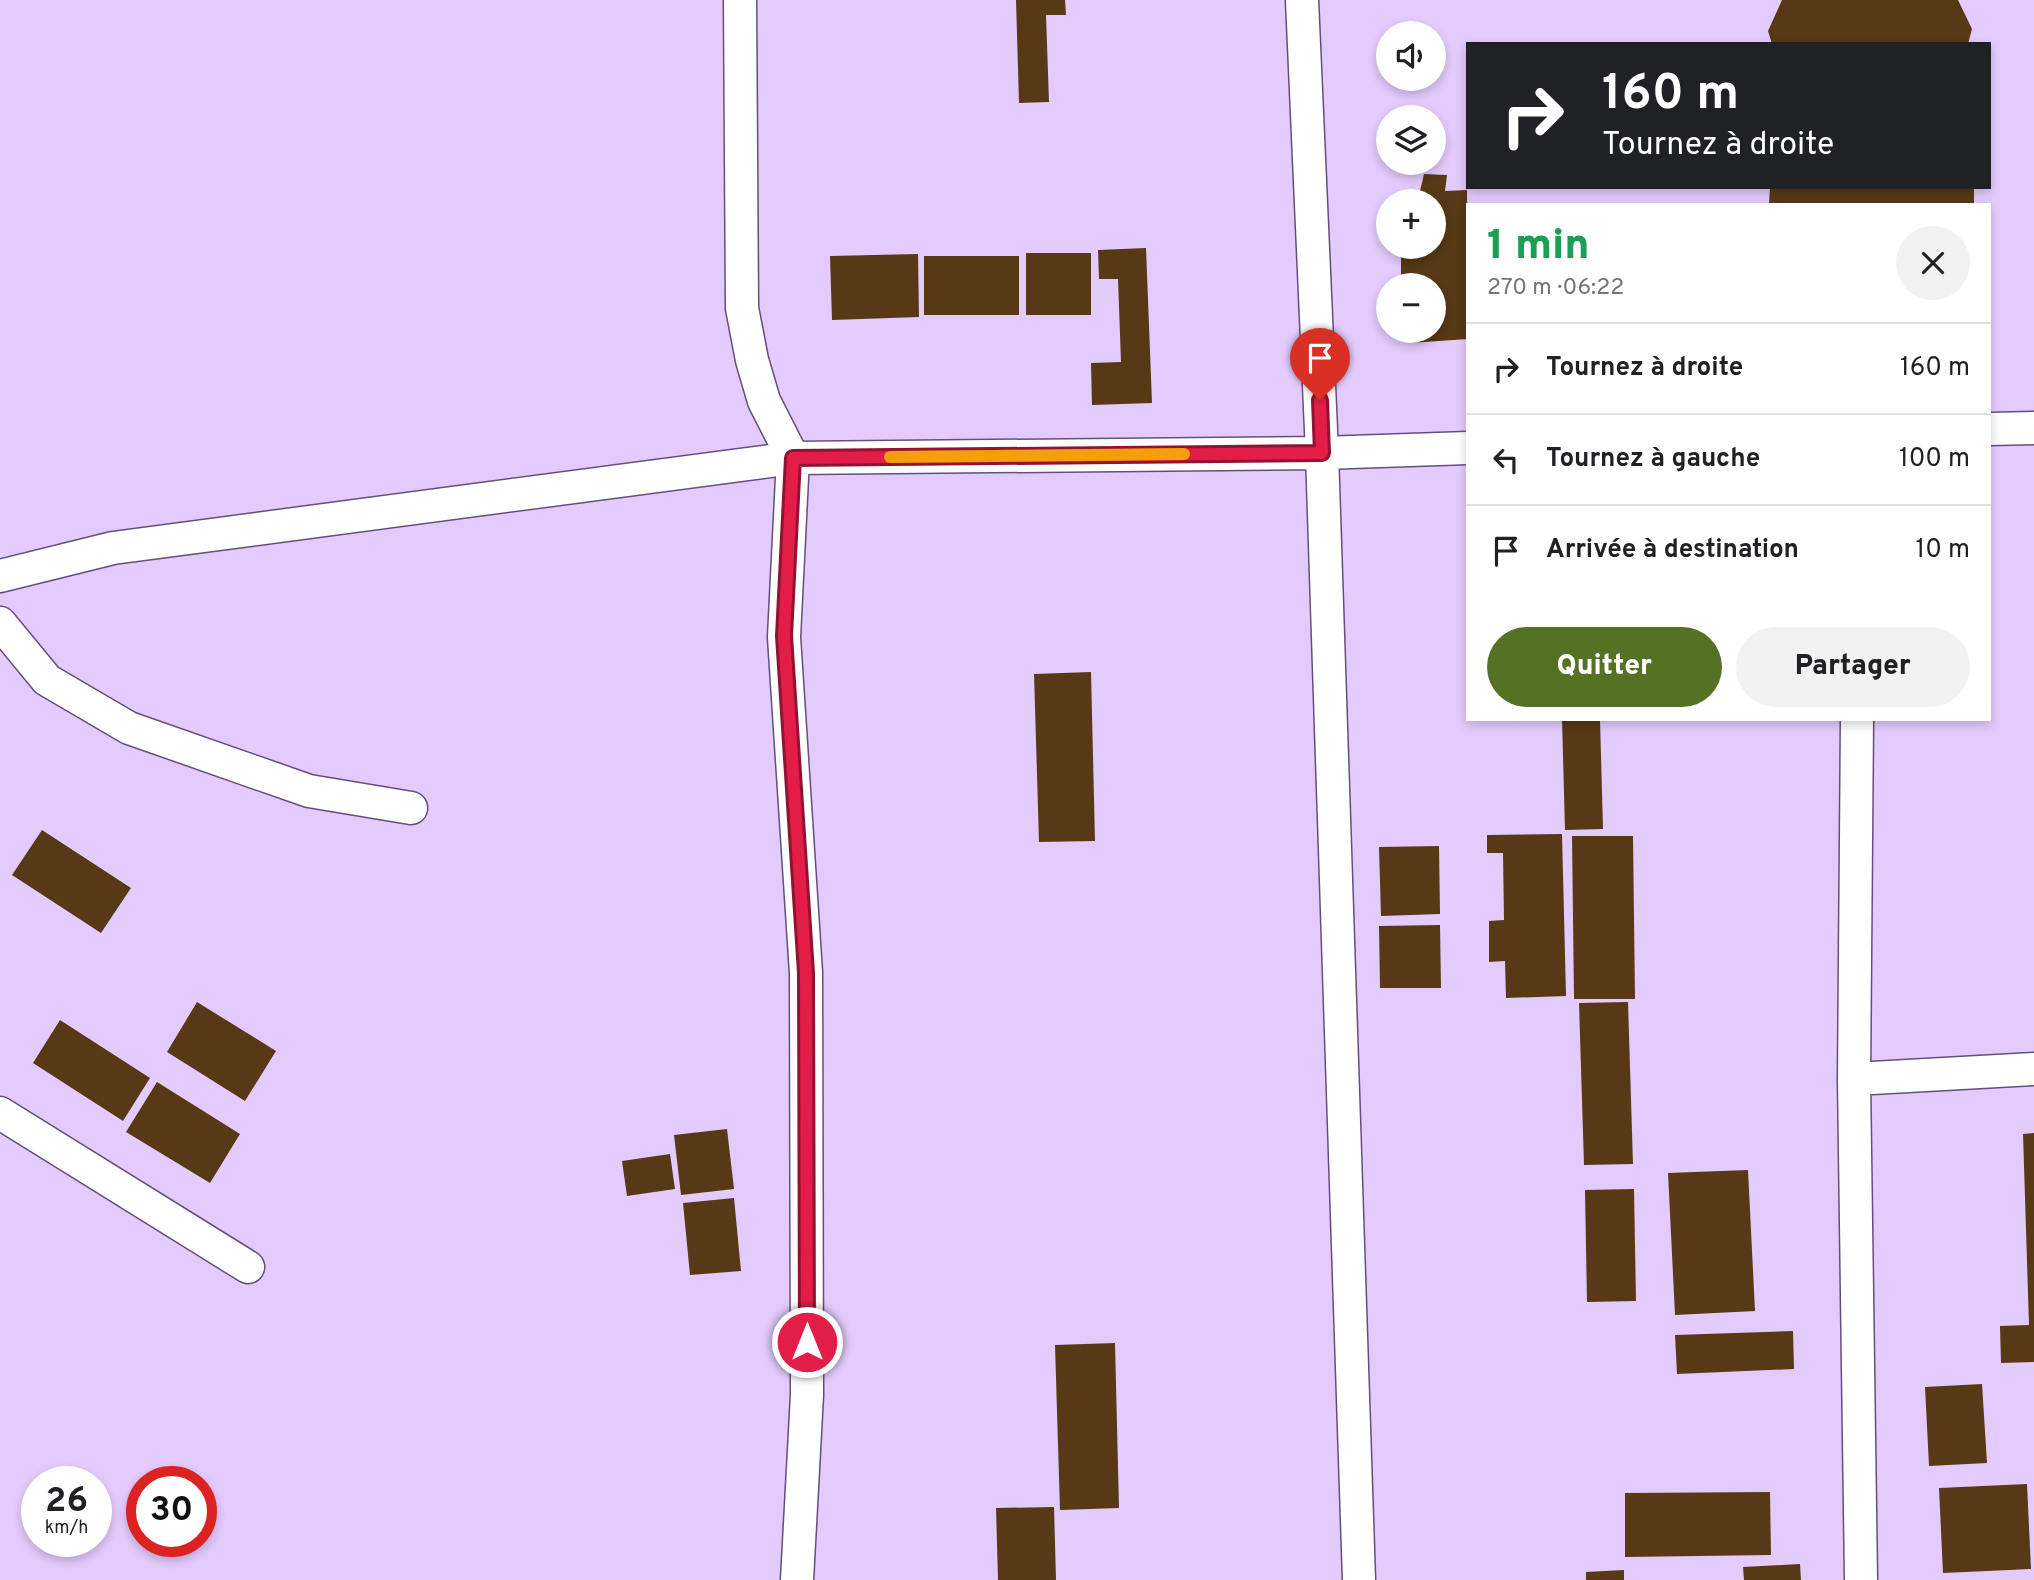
<!DOCTYPE html>
<html lang="fr">
<meta charset="utf-8">
<style>
body{margin:0;font-family:Overpass,sans-serif;background:#f2f2f2;color:#202124;height:100vh;display:flex;flex-direction:column;font-size:26px;white-space:nowrap}
*{box-sizing:border-box;margin:0}
p{font-size:23px;color:#757577}
.icon{flex:none;width:38px;height:38px;fill:none;stroke:currentColor;stroke-width:2;stroke-linecap:round;stroke-linejoin:round}
.map{position:relative;flex:1;overflow:hidden}
.details{position:absolute;left:1466px;top:203px;width:525px;height:518px;display:flex;flex-direction:column;background:#fff;border-radius:0px;box-shadow:0 4px 10px #0003}
.details>*{flex:none}
.top-card{position:absolute;left:1466px;top:42px;width:525px;height:147px;border-radius:0px;box-shadow:0 4px 10px #0003;background:#202124;color:#fff;overflow:hidden}
.buttons{position:absolute;left:1376px;top:21px;display:grid;gap:14px}
.buttons a{display:grid;place-items:center;width:70px;height:70px;border-radius:50%;background:#fff;box-shadow:0 4px 10px #0003;font-size:35px}
.speed{position:absolute;left:21px;top:1466px;display:flex;gap:14px;font-size:35px;font-weight:700;text-align:center}
.speed>*{display:grid;place-content:center;width:91px;height:91px;border-radius:50%;background:#fff;box-shadow:0 4px 10px #0003;line-height:1}
.speed small{font-size:18px;font-weight:400}
.speed .limit{border:10px solid #d22;background:#fff;color:#111}
.pin{position:absolute;display:grid;place-items:center;width:60px;height:60px;color:#fff;margin:-72px -30px;border-radius:50% 50% 50% 0;rotate:-45deg;box-shadow:0 0 7px #0007}
.pin .icon{rotate:45deg}
.me{position:absolute;width:77px;margin:-38px;rotate:0deg;stroke-linejoin:round;filter:drop-shadow(0 0 5px #0008)}
.turn{display:flex;align-items:center;gap:24px;height:147px;padding:0 21px;font-size:32px}
.turn .icon{width:91px;height:91px;stroke-width:2.5}
.turn b{display:block;font-size:49px;line-height:60px}
.round{display:grid;place-items:center;flex:none;width:74px;height:74px;border-radius:37px;background:#f2f2f2}
.head{display:flex;align-items:center;justify-content:space-between;height:119px;padding:0 21px}
h1{font-size:42px;font-weight:800;line-height:52px;color:#1e9e55}
.action{display:flex;gap:14px;margin-top:auto;padding:14px 21px}
.action a{flex:1;height:80px;border-radius:42px;background:#557124;color:#fff;font-size:28px;font-weight:800;line-height:80px;text-align:center}
.action a+a{background:#f2f2f2;color:#202124}
ul{padding:0;list-style:none}
li{display:flex;align-items:center;gap:21px;height:91px;padding:0 21px;border-top:2px solid #e0e0e0}
li div{flex:1}
li b{display:block;font-size:26px}
li em{font-style:normal}
.map>svg:first-child{display:block}
</style>
<div class="map">
<svg width="2034" height="1580" viewBox="0 0 2034 1580">
<rect width="100%" height="100%" fill="#e3cbfd"/>
<!-- building -->
<path fill="#573916" d="M1016,0H1065L1066,15H1046L1049,102L1019,103Z
M1782,0H1958L1972,29L1968,44H1772L1768,31Z
M1424,174L1447,175L1445,191L1467,190L1468,339L1410,343V331H1433V285H1401V247H1433V201H1401V194L1420,191Z
M1770,187H1974V205H1769Z
M1146,248L1152,403L1092,405L1091,363L1121,362L1118,279H1099L1098,250Z
M1026,253H1091V315H1026Z
M918,254L919,317L832,320L830,256Z
M924,256H1019V315H924Z
M1091,672L1095,841L1039,842L1034,674Z
M1562,719H1600L1603,829L1565,830Z
M42,830L131,888L101,933L12,875Z
M1562,834L1566,996L1506,998L1505,961L1489,962V921L1504,920L1503,853H1487V835Z
M1572,836H1633L1635,999H1574Z
M1439,846L1440,914L1381,916L1379,847Z
M1440,925L1441,988H1380L1379,926Z
M197,1002L276,1051L245,1101L167,1052Z
M1628,1002L1633,1164L1584,1165L1579,1003Z
M60,1020L150,1078L123,1121L33,1063Z
M157,1082L240,1134L210,1183L126,1132Z
M727,1129L734,1189L681,1195L674,1135Z
M2034,1133V1362L2001,1363L2000,1326L2029,1325L2023,1134Z
M670,1154L675,1189L627,1196L622,1161Z
M1748,1170L1755,1311L1675,1315L1668,1173Z
M1634,1189L1636,1301L1587,1302L1585,1190Z
M734,1198L741,1271L690,1275L683,1203Z
M1793,1331L1794,1369L1677,1374L1675,1335Z
M1115,1343L1119,1508L1060,1510L1055,1345Z
M1982,1384L1987,1463L1929,1466L1925,1387Z
M2027,1484L2031,1569L1943,1573L1939,1488Z
M1770,1492L1771,1555L1625,1557V1493Z
M1054,1507L1056,1580H998L996,1508Z
M1800,1564L1801,1580H1744L1743,1567Z
M1624,1570V1580H1586V1572Z"/>
<g fill="none" stroke-linecap="round" stroke-linejoin="round">
<!-- street casing -->
<g stroke="#654f7a" stroke-width="35">
<path id="street" d="M740,0L742,308L752,360L764,401L793,458L784,637L806,973L807,1395L797,1580
M1302,0L1322,453L1359,1580
M1990,429L2034,428
M0,576L113,548L793,458L1322,453L1468,448
M0,623L47,680L129,728L309,791L411,808
M1857,719L1854,1079L1861,1580
M1854,1079L2034,1069
M0,1113L248,1267"/>
</g>
<!-- street -->
<use href="#street" stroke="#fff" stroke-width="32"/>
</g>
<g fill="none" stroke-linecap="round" stroke-linejoin="round">
<!-- route casing -->
<g stroke="#92132f" stroke-width="18">
<path id="route" d="M807,1342L806,973L784,636L793,458L1322,453L1320,400"/>
</g>
<!-- route -->
<use href="#route" stroke="#e11d48" stroke-width="12"/>
<!-- slow -->
<path stroke="#f59e0b" stroke-width="12" d="M890,457L1184,454"/>
</g>
</svg>
<div class="buttons">
<a><svg class="icon" aria-label="sound" viewBox="0 0 24 24"><path d="M4 9h4l5-4v14l-5-4H4zM17 9q2 3 0 6"/></svg></a>
<a><svg class="icon" aria-label="layers" viewBox="0 0 24 24"><path d="M12 4l9 5-9 5-9-5zM3 14l9 5 9-5"/></svg></a>
<a>+</a>
<a>−</a>
</div>
<div class="speed"><div>26<small>km/h</small></div><div class="limit">30</div></div>
<div class="pin" style="left:1320px;top:400px;background:#d93025"><svg class="icon" aria-label="arrive" viewBox="0 0 24 24"><path d="M6 21V4h12l-3 4 3 4H6"/></svg></div>
<svg class="me" style="left:807px;top:1342px" viewBox="-20 -20 40 40"><circle r="17" fill="#e11d48" stroke="#fff" stroke-width="3"/><path d="M0-11L8 9 0 5-8 9z" fill="#fff"/></svg>
<div class="top-card">
<div class="turn"><svg class="icon" aria-label="right" viewBox="0 0 24 24"><path d="M7 20v-9h11M14 6l5 5-5 5"/></svg><div><b>160 m</b>Tournez à droite</div></div>
</div>
<section class="details">
<div class="head"><div><h1>1 min</h1><p>270 m · 06:22</p></div><a class="round"><svg class="icon" aria-label="close" viewBox="0 0 24 24"><path d="M6 6l12 12M18 6L6 18"/></svg></a></div>
<ul>
<li><svg class="icon" aria-label="right" viewBox="0 0 24 24"><path d="M7 20v-9h11M14 6l5 5-5 5"/></svg><div><b>Tournez à droite</b></div><em>160 m</em></li>
<li><svg class="icon" aria-label="left" viewBox="0 0 24 24"><path d="M17 20v-9H6M10 6l-5 5 5 5"/></svg><div><b>Tournez à gauche</b></div><em>100 m</em></li>
<li><svg class="icon" aria-label="arrive" viewBox="0 0 24 24"><path d="M6 21V4h12l-3 4 3 4H6"/></svg><div><b>Arrivée à destination</b></div><em>10 m</em></li>
</ul>
<div class="action"><a>Quitter</a><a>Partager</a></div>
</section>
</div>
